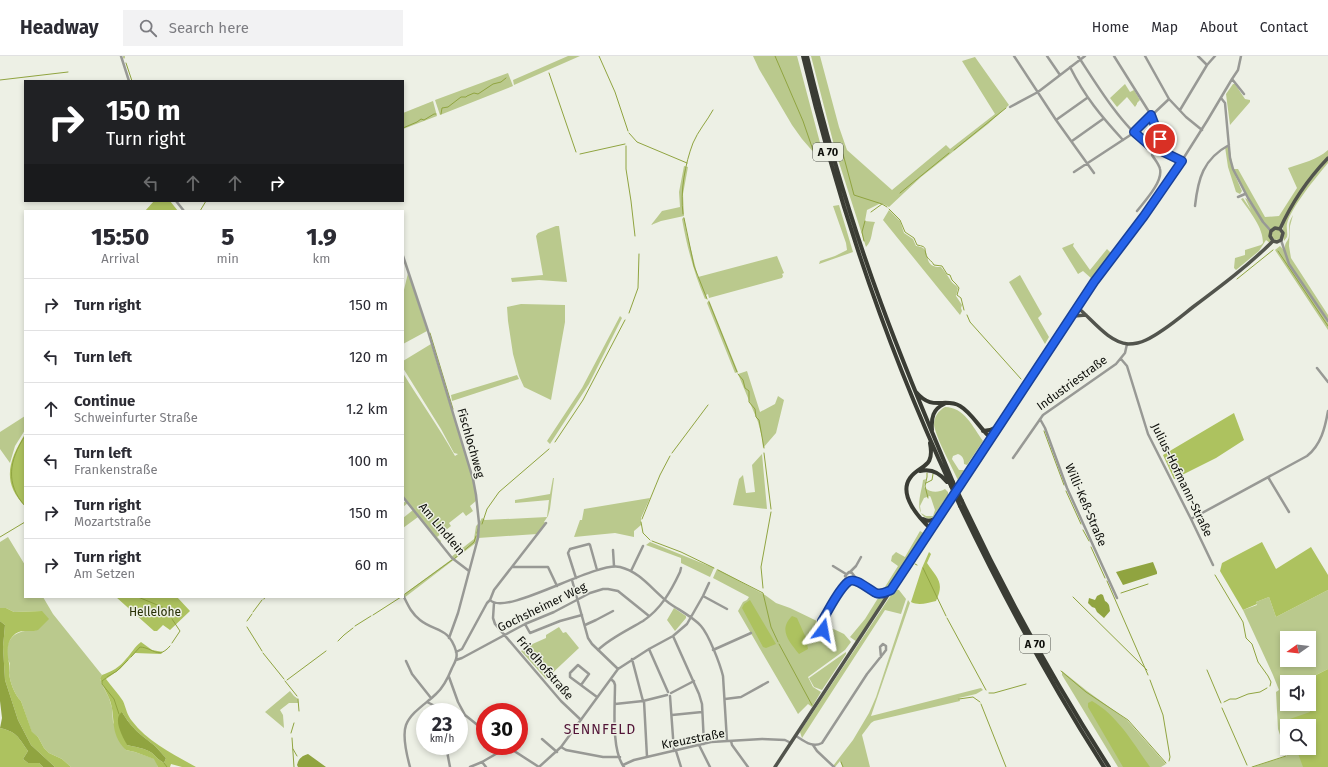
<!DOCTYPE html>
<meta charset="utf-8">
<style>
body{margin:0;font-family:"Fira Sans",sans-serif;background:#f2f2f3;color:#2b2b33;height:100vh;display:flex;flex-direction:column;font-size:15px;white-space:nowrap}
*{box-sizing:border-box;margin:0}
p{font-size:13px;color:#7c7c81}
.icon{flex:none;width:22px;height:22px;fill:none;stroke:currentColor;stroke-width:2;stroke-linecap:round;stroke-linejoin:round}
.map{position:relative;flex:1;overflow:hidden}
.drawer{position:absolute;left:24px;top:154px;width:380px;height:388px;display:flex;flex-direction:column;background:#fff;border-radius:0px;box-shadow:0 2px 6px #0003}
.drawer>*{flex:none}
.guide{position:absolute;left:24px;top:24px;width:380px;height:122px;border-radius:0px;box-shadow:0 2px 6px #0003;background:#202124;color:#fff;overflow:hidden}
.needle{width:26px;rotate:256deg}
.tools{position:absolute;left:1280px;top:575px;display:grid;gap:8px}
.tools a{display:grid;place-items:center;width:36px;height:36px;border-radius:0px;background:#fff;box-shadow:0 2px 6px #0003;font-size:20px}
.speed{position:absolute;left:416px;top:647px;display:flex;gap:8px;font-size:20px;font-weight:700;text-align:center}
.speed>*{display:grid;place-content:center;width:52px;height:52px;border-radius:50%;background:#fff;box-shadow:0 2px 6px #0003;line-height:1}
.speed small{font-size:10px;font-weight:400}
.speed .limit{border:6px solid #d22;background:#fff;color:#111}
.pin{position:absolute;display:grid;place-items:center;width:34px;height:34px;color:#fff;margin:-17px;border:2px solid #fff;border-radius:50%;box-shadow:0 1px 4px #0007}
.me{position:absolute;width:44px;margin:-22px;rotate:13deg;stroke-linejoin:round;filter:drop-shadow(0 0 3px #0008)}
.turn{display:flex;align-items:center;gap:14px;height:84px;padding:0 16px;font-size:18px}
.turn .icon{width:52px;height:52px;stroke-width:2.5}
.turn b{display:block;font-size:28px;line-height:34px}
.lanes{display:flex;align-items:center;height:38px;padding:0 16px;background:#0003;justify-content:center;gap:20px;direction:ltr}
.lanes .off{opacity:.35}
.eta{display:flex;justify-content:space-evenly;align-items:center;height:68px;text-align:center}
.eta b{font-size:24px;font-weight:800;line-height:28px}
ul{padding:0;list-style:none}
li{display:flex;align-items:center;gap:12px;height:52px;padding:0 16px;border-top:1px solid #e1e1e2}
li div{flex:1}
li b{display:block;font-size:15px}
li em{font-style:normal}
header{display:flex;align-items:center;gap:24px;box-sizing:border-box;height:56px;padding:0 20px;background:#fff;border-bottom:1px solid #e1e1e2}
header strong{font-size:19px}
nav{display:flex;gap:22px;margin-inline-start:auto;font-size:14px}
.search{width:280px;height:36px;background:#f2f2f3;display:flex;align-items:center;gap:10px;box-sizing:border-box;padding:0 14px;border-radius:0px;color:#7c7c81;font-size:15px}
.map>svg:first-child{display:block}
</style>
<header>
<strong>Headway</strong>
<div class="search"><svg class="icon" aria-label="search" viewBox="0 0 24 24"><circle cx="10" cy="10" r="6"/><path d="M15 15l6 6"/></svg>Search here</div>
<nav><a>Home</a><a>Map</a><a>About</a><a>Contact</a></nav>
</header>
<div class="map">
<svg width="1328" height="711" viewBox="0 0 1328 711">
<rect width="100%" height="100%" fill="#edf0e5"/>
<!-- green -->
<path fill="#bac98d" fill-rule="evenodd" d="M568,0H580L514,29L513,24Z
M753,0H797L823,98H815L802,83L792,69L759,13Z
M811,0H820L839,71L847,94L892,134L946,89L950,93L995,58L962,5L975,1L1009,49L988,68L921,121L889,151L881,147L867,154L865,165L875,166C871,175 873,184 866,191L836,97Z
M508,17L513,30L440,59L435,44Z
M1125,28L1130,36L1134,34L1140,44L1137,47V48L1135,51L1127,41L1117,51L1110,42Z
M1233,28H1235L1245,43L1250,44V46L1230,69L1226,38Z
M433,45L437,60L403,73V57Z
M1229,89L1233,113H1238L1265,161L1279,160L1297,132L1288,112C1302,107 1317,104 1328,94V101L1303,132L1280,173H1276L1281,175L1282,181L1278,184L1271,183L1270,187L1266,184L1259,195L1236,214L1234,212L1235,202L1245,199V194L1261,189L1263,187C1263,171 1250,156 1241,143L1243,142L1251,154L1245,142L1247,143L1260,161L1235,119L1242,135L1240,138L1236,136L1228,111L1225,91Z
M1328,104V107C1317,120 1290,153 1287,168C1286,172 1288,177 1287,181L1284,185C1283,181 1282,176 1283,172C1284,154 1316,118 1328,104Z
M684,110L688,111L683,138L684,160L661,165L651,169L662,155L680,151L679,136Z
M839,149L853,196L819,208L820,205L835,200L847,194L846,187L833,150Z
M889,154L900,165L904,177L913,183L916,190C917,190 922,191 923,192C930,196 923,212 941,211C945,216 948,220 951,225C953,228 956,229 958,232L956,240L962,249L961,252L962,255L960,259L883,164Z
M1293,159L1290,170L1289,190L1291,202L1328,259V263L1299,223L1328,267V274L1275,194L1280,190L1285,195C1284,185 1288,187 1289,180C1290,170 1287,169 1293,159Z
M684,161L687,178L698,221L777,200L784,217L782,218L783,220L782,222L709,242L708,238L706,239L707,242L705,243C694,217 687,191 682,163Z
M556,170H559L567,226L539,224L512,226L511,222L543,219L536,180L538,177Z
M1074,187L1073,190L1090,214L1107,193L1111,197L1092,223L1083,215L1078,218L1062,192Z
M408,217L427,275L403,288V238Z
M1020,219L1042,258L1038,262L1049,281L1045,288L1009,226Z
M709,244L738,316L735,317L707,247Z
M521,248L565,249V266L551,344L524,331L519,320L513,298L508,265L507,251Z
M620,260L622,262L589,328L550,388L547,385L582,332Z
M431,288L473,423L477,444L470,450L473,455L466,460L463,456L449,467L451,470L437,481L441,485L440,487L418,461L403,472V462L413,454L408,447L403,451V447L406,445L403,441V317C420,345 439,371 455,400L458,398L454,397L441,373L403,312V305Z
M747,315L760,356L775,348L778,340L784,344L776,377L763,392L762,381L758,366L738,318Z
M517,319L519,323L452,345L451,339Z
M945,351C964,351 973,371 983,385L967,409L964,408C964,403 963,400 958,398L953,400L952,403L959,414H964L958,424C952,411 936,382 934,369C934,361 938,355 945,351Z
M25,360V374L15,390L10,407L0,393V376Z
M762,398L767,453L733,449L739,423L743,419L746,437L755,436L752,409Z
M553,422H554L550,453L548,460L544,466L546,467L537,478L478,482L477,486L404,542L403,539L452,503L451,501L474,483L476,470L479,467L482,462L485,464L547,461L549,444L515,447V444L550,438Z
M926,423L924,431C931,437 938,437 945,433L948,436V439L933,461L929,463C912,458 922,436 923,424ZM930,440L931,442L935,454L933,460H926L921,457L920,450L924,442Z
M650,442L641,462V469L634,475V481L615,477L574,481L580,464H582L584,453Z
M920,475L927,479L857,586L850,581L865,563L898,510L891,505L892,500L896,496L905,501Z
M8,481L25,509V541H43L53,558L102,619L100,622L102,628L109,642L112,652L113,666L126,694L135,696L155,703L158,711H71L62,703L49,697L44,692L38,681L32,677L21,645C14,638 10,626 9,617C9,614 10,611 10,608C9,605 8,604 7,602C5,582 16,573 35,575L42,555L14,556L6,552H0V486Z
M650,486L714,512L710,521L681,507V502L646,489Z
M717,513L765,539L776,547L790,552L844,578L851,586L845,594L808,621L813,631L821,636L812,651L808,648L798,658L738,555L743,546L747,544L749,541L713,522Z
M895,533L899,534L906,543L901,558L885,554L802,682L800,676Z
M1328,534V613L1306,624L1328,617V711H1253L1287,700L1278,673L1276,636L1279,634L1273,619L1243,554L1257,549L1256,546L1269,541L1276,561ZM1287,582H1309V604H1287ZM1287,626H1309V648H1287ZM1287,670H1309V692H1287Z
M908,544L910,547L871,660L981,632L983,634L976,638L959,642L960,645L874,665L871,667L862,679L870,711H843L840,705L835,711L833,710L853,684L869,657L876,641Z
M674,552L686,560V562L675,575L667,564Z
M559,571L563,577L566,576L579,592L546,623L521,595L528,590L546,582V579Z
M846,596V598L822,634L814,631L809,622Z
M1062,615L1087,635L1127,664L1166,708L1161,711H1118L1062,619Z
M290,635L294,640L298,643V647H289L280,654L283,659L284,672L265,656Z"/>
<!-- forest -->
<path fill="#adc25f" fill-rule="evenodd" d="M154,145H170L178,155H145Z
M1234,357L1244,384L1216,402L1174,423L1163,399Z
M25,378V450C1,426 9,404 25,378Z
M1262,486L1276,513L1311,491L1328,519V534L1276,561L1269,541L1256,546L1257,548L1243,554L1220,515L1222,507Z
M929,496L931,498L927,507C937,522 945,526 936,545C927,547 919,550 911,546L922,512Z
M116,541H177L190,555L170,574L163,569L157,575H154Z
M750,544L776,588L766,592L763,591L742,552L744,548Z
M0,552H6L14,556L42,555L49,563L38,574C30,577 21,572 14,579C6,586 7,598 9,607C10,610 9,614 9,617C10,626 14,638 21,645L32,676L38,681L44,692L49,697L62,703L71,711H55L31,689L18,664L5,624L3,591L5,569L0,565Z
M792,560L797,562L806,582L808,593L799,598C789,585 778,574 792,560Z
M141,586L152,594L163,596L161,598L135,597L120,613L106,623C111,630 118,637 123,645C126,652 127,659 132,665C148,686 173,698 196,711H182L171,708L170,711H158L154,703L135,696L126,694C108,676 117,661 109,642C106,635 102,629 100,622L102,619C111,616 120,611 126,603C132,597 134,591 141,586ZM122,656C131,672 141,679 155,690C159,694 162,698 166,702L164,707C159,704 156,701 152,697C145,692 135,691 127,689Z
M1328,613V711H1303L1296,692H1309V670H1289L1287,664L1310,656L1309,626H1306V624Z
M1092,645C1117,659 1134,688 1150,711H1123L1088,651V647Z
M0,672C17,676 18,681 28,695L23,703L28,707H39L43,711H0Z"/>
<!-- water -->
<path fill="#90a440" d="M1153,506L1157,516V518L1123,529L1116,516Z
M1101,538L1103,539L1105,545C1110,548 1109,550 1110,555L1104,562L1097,556L1095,552L1092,551L1088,547L1089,542L1095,544L1097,540Z
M0,565L5,569L3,591L5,624L18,664L31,689L55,711H43L39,707H28L23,703L28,695C18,681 17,676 0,672L2,662L0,645Z
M122,656C132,673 140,678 155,690C159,694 162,698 166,702L164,707C159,704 156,701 152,697C145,692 135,691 127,689C123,681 112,663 122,656Z
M308,698L326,711H298L297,709C299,702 302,700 308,698Z"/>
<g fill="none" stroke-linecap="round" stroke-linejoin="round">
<!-- stream -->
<path stroke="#90a440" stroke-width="1" d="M124,0V2
M599,0L615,36L628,75
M775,0L803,65L813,94L821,101
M126,7L132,25
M549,17L576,96
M0,24L68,16
M441,58L442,52L448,51L461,41H466L467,40L474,37L478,38L493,28L501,26L506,22
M403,72L417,66L421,63L424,64L434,58H436
M629,77L637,86L687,107
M626,90V113L631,145L635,180
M954,94L1006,52
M580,98L625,88
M843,98L854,139L882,148L887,151
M900,137L949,97
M889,153L900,164L905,176L914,182L917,189C929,191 923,193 927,201C929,204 932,205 934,209L942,210L947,218L950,219L952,224L956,228L959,232L957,239L961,242L964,254
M200,155L206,145
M871,156L882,148
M683,158C680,135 685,108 693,87C698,75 707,65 713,54
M684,162L694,210L707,243
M864,185L862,176L865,165
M1278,195L1328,270
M1237,223L1273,194
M709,246L737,316
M629,257L638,232L639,198
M967,259L970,266L1021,323
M430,277L453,353
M738,318L743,324L745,332L749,335V346L755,353L756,361L759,364L764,392
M1044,375L1064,429
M25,380C9,404 5,428 25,450
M555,386L583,344L625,264
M672,397L708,349
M764,397L771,453
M927,417V421L925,430L928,442
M926,427L932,424L933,418
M1066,435L1081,468
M642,463L660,419L670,400
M641,466L643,477L650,484
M482,468L487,453L499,436L549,393
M1083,474L1089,485
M477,477L478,473
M0,481L25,466
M652,485L681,496L714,512
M1091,491L1105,522
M454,503L474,486L476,480
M915,508L917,509
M923,512L946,560
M718,514L763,537L771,571L778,586
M1215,519L1243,566L1246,582L1252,588L1258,606L1268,620L1271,626L1270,630
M1107,525L1148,619
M763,532L761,511L771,456
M1121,537L1148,528
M405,538L452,504
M138,541L167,553L171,560
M1073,541L1147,614
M264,543L265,541
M253,556L262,544
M373,559L401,541
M947,562L986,634
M247,565L252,558
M355,570L371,560
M247,571L262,595
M338,585L344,579L353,572
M172,587L180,575L172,563
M779,588L812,649
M263,597L284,623
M131,601L140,591C154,592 158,604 170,590
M1207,614L1221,647
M1061,615L1086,636L1128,664L1166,707
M107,621L117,615L128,604
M106,622L102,625V628L114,643L119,658
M287,624L326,595
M1150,624L1163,659L1170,701L1169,705
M285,625L297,640
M989,637H994L1026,628
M298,643L299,655
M959,643L973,641L980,646
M1224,646L1230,643H1236L1248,638L1260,636L1267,632
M981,648L1006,711
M1222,652L1247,709
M291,677L294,667
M292,682L294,711
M293,693L297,700
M841,706L843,711
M164,707L167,711
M1252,711L1286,700"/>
<!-- minor -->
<path stroke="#989995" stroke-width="2.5" d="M121,0L129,25
M1014,0L1056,64L1094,117
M1047,0L1060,19
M1078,0C1095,26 1121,69 1146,87C1157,94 1170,98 1181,105
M1114,0L1151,59L1160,83L1169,92
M1145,0L1169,43L1186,61L1202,74
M1198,0L1207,9
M1070,11C1085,41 1101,60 1123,84
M1232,23L1244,38
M1221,42L1225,47L1230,102L1233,113L1248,142L1263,166L1271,175
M1010,51L1038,36L1085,0
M1180,54L1207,9L1215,0
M1056,64L1087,42
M1072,85L1103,63
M1074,116L1132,78L1169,43
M1238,141L1245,138
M176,145L184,155
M1195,150C1198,123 1203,103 1229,89
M1137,155C1144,146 1163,126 1160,113C1159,108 1155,104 1152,99L1154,92
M1281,184L1289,208L1328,265
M403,200L428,275L473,423L476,439L479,467L478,482L458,557L449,582
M1077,251L1104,212L1164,133L1207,65L1232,23L1238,14L1241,0
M1121,303L1127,310L1148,378L1191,463L1213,509
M1317,312L1328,326
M1040,363L1045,372L1067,432L1117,542
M1013,402L1043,359L1116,308L1125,297L1127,288
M1268,421L1289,456
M403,441L452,502L469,515
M1191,463L1307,400C1321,389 1325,372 1328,355
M613,494L614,510
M833,510L846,518
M513,511H548L557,530
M631,515L643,490
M850,516L856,510L861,501
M854,521L852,524L849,525L845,520L849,516L852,517L859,526
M576,522L568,497L570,493L589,488L590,489L597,514
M572,524L588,582L592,588L618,613
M852,524L860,527L885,543
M878,537L891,534
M403,539C408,549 411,557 420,564C435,576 449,571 456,595C458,601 455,606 452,612C448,622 444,631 436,638C427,647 411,656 406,669C402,680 407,700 410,711
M703,540L727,553
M490,544C506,561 595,505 620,511C641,516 653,535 669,547C679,554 693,561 701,570C709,579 720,608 723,620L727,685
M494,547L493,562L495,568L561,645L581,664
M821,565L823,575L819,578L817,575L818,571L843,531L846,522
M525,568L530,577L560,565L582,559
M585,569L596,564L613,555
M673,580L699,638L702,648L704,688
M649,593L668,636
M598,594C610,582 628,574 643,565C661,553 671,535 680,516L681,512
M713,594L751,577
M456,596L462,593L487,547L490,544L494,534L546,467
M632,603L643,645
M456,604L462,602L525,568L554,556L590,537L603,533H608L618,535L649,560
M406,605L412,618L431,642
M449,621L458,646L465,659L485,675
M611,623L614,626L615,629C615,651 611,694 624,711
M581,629L589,618L578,609L570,617V621L597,641
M671,637L694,625
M670,640L674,695
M725,643L741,641L768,626
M644,645L647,701
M427,646L447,656
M615,648L643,645L667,639
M672,659L702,656
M459,663L465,659
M796,680C804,685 812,692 822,687L867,618L883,598L886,594V590L883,588L880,591L881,601
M542,683L557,696
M731,685L732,689L748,711
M699,689L710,711
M813,689L817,695L834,711
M446,690L450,711
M508,691L539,711
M561,691L566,694L603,701H620
M676,695L681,711
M482,706L486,711
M623,709L634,704L711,686L762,683L785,684L791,687
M470,711L482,706L508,691
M539,711L561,691L618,613L649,593L673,580L687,568L703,540L709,527"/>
<!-- major -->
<path stroke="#52544d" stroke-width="3.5" d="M1280,173C1292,146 1308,123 1328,102
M1071,263L1074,260L1086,259
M775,711L1077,251C1092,263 1108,286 1128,288C1135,288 1140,287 1146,284C1163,276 1179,262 1193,251C1221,230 1249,209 1273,185L1277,186L1281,184L1283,177L1280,173L1275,172L1271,175L1270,180L1273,185"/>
<!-- highway -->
<path stroke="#3a3c34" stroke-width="4" d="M803,0C838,148 887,292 951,430
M807,0C827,83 851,166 881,247C903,307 928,367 953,426
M916,336C933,356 944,341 960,350C972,357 980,373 991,382
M932,374C931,362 933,353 944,348
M983,375L990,374L999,370
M930,387C935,413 920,408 910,422C898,439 919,462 931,473
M920,415C932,412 940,417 947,426
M962,445C1005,537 1054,625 1109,711
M960,450C1003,540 1050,627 1104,711
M923,463C930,467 935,463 940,459"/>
<!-- highway-bridge -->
<path stroke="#3a3c34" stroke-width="4" d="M953,426L962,445
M951,430L960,450"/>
</g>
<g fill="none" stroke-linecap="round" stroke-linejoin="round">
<!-- route casing -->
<g stroke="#184099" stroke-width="10">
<path id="route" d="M823,574L822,565C829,554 838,534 848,526C855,520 869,534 876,537C881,539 886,536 891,534L1094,226L1144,160L1182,105L1149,89L1134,76L1151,59L1160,83"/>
</g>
<!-- route -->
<use href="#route" stroke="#2563eb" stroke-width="7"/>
</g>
<g text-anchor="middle" stroke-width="3" stroke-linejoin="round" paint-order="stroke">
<!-- shield labels -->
<g fill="#edf0e5" stroke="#50524c" stroke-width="1">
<rect x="813" y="87" width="30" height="18" rx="3"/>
<rect x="1020" y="579" width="30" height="18" rx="3"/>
</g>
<g font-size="11" font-weight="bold" fill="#0d0e0a">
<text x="828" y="100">A 70</text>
<text x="1035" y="592">A 70</text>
</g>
<!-- street labels -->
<g font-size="12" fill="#0d0e0a" stroke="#edf0e5">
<text transform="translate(1072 327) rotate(-36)" y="4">Industriestraße</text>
<text transform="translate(471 387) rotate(74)" y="4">Fischlochweg</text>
<text transform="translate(1182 424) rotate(64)" y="4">Julius-Hofmann-Straße</text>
<text transform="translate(1086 449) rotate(67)" y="4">Willi-Keß-Straße</text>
<text transform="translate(442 473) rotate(50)" y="4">Am Lindlein</text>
<text transform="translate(542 551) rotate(-26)" y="4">Gochsheimer Weg</text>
<text transform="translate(545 612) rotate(49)" y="4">Friedhofstraße</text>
<text transform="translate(693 683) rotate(-11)" y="4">Kreuzstraße</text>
</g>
<!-- park labels -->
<g font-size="12" fill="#283005" stroke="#edf0e5">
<text x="155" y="560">Hellelohe</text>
</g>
<!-- quarter labels -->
<g font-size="14" letter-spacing="1" fill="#521437" stroke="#edf0e5">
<text x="600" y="678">SENNFELD</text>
</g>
</g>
</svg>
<div class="tools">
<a><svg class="needle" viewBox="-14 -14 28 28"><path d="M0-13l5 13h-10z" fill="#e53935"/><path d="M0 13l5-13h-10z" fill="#7c7c81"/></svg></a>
<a><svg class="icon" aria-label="sound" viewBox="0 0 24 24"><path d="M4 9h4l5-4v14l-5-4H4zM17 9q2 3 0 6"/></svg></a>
<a><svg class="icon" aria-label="search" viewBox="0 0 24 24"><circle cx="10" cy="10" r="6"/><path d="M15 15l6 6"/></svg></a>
</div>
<div class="speed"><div>23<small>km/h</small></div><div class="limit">30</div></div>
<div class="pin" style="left:1160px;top:83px;background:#d93025"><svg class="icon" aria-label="arrive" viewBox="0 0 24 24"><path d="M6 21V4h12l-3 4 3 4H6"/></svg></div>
<svg class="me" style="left:823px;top:574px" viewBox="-20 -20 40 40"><path d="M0-17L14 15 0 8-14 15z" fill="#2563eb" stroke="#fff" stroke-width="4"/></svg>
<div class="guide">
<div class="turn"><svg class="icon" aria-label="right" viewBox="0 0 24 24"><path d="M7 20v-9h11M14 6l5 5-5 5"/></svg><div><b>150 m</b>Turn right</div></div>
<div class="lanes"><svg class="icon off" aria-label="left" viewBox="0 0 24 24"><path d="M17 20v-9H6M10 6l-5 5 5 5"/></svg><svg class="icon off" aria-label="ahead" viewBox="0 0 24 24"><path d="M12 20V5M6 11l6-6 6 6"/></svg><svg class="icon off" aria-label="ahead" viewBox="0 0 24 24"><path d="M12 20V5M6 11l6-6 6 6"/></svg><svg class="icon" aria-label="right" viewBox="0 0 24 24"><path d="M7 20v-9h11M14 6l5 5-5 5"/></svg></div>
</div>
<section class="drawer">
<div class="eta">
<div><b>15:50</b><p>Arrival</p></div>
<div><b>5</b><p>min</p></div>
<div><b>1.9</b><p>km</p></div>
</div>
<ul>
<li><svg class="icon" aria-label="right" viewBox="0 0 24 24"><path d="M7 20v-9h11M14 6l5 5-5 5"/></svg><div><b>Turn right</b></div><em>150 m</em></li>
<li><svg class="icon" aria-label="left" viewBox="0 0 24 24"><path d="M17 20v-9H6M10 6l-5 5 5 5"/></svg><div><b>Turn left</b></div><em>120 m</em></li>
<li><svg class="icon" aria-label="ahead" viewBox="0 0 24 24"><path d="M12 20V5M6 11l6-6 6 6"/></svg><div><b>Continue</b><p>Schweinfurter Straße</p></div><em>1.2 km</em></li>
<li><svg class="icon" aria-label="left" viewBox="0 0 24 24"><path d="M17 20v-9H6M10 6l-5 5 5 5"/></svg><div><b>Turn left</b><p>Frankenstraße</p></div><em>100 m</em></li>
<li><svg class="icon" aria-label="right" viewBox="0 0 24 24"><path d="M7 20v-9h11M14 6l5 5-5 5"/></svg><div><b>Turn right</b><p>Mozartstraße</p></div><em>150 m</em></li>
<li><svg class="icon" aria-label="right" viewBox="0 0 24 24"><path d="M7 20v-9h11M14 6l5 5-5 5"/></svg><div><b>Turn right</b><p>Am Setzen</p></div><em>60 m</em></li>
</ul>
</section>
</div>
